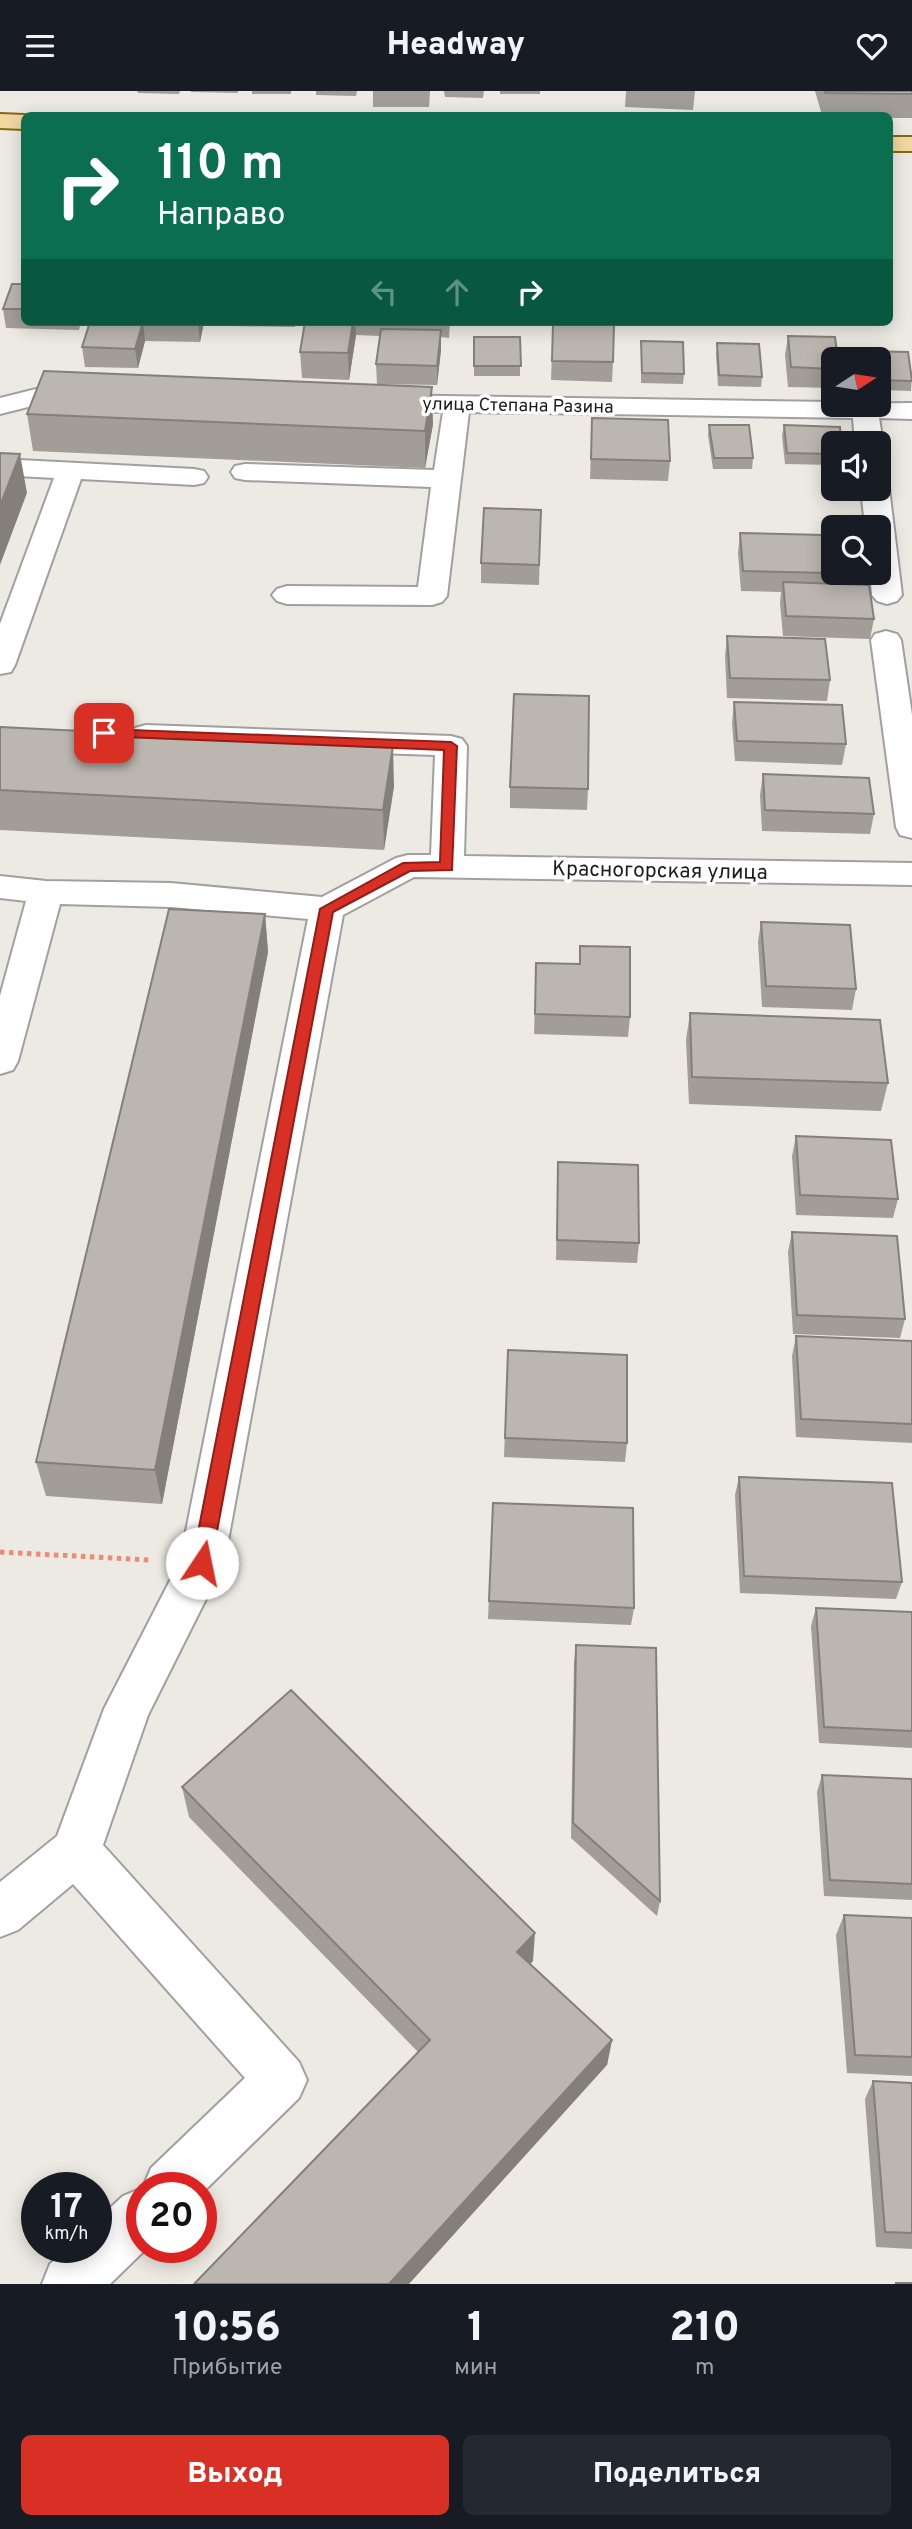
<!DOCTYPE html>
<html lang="ru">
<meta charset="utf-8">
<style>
body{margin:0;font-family:Overpass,sans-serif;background:#242831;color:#f1f3f6;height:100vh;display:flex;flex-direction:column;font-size:26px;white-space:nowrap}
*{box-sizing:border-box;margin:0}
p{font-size:23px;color:#9ea1a6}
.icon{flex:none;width:38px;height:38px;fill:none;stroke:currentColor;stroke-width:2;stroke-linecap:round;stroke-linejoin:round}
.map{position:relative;height:2193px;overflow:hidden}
.panel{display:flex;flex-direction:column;background:#171b24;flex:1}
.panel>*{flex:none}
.guide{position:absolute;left:21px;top:21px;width:872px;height:214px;border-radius:10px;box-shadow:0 4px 18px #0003;background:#0b6e4f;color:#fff;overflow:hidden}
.needle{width:46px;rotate:78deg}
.buttons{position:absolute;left:821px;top:256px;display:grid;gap:14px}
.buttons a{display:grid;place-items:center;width:70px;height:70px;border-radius:10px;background:#171b24;box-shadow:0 4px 18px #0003;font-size:35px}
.speed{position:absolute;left:21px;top:2081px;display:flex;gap:14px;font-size:35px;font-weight:700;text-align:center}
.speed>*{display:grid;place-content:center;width:91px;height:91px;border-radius:50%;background:#171b24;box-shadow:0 4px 18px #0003;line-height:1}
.speed small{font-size:18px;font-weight:400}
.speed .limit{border:10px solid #d22;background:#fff;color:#111}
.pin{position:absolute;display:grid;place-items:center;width:60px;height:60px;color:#fff;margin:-30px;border-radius:14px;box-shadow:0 4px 10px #0006}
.me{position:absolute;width:77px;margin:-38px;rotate:11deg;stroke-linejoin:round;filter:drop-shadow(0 0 5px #0008)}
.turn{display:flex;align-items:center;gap:24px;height:147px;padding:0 21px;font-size:32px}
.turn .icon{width:91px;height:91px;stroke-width:2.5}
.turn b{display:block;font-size:49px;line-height:60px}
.lanes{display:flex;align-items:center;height:66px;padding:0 21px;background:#0003;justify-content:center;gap:35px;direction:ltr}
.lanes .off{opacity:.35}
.eta{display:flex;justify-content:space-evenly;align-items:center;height:119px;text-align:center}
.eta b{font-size:42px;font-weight:800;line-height:49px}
.button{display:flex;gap:14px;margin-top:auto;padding:14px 21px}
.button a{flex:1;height:80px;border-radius:10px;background:#d93025;color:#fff;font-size:28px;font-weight:800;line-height:80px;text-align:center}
.button a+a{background:#242831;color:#f1f3f6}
header{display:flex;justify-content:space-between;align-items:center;height:91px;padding:0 21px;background:#171b24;font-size:32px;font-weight:800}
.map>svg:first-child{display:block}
</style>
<header><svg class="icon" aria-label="menu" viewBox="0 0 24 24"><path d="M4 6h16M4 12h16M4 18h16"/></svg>Headway<svg class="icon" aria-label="heart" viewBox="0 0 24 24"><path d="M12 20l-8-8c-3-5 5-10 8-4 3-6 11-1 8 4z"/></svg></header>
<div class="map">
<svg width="912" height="2193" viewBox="0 0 912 2193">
<rect width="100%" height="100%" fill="#eceae2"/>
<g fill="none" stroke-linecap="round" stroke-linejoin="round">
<!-- minor casing -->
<g stroke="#a0a0a0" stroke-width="4">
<path id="minor" d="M40,297L93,300L97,306L93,312L40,313L0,323V307Z
M379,304L833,311V313L912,312V328L879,327L883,352L878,358V352H855L853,327L469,321L447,505L442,511L432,514L287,513L277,510L272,504L277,498L287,495L418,496L431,396L245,389L235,387L231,381L235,375L245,373L434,379L443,321L370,318L366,312L370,306Z
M0,368L194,378L204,380L208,386L204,392L194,394L81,388L15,574L11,581L0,583V533L54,387L0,384Z
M878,390L885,391L889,397L902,504L897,510L887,513L877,510L872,504L870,481H878V436H865L861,397H878Z
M886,540L897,543L901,549L912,624V747L900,744L896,736L871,549L875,543Z
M146,634L451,645L462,648L467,655L464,765L912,772V794L414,786L343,824L224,1472L148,1624L103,1754L299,1971L307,1989L299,2007L201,2103V2096H143L151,2077L245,1987L73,1793L18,1839L0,1846V1791L57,1745L104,1618L180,1470L308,828L171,816L60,813L18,970L13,979L0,983V905L26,810L0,807V785L46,790L171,792L322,806L396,767L408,764H431L435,664L146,654L135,651L130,644L135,637Z
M142,2097V2156H148L110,2193H42L50,2173L69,2156H96V2130L123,2105Z"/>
</g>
<!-- major casing -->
<g stroke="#856a0e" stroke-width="4">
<path id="major" d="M0,23L25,24L24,38L0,37Z
M889,46H912V60H889Z"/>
</g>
<!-- path -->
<path stroke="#eb8d74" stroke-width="5" stroke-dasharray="4.5 4.5" stroke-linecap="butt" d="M0,1461L149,1469"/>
<!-- minor -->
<use href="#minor" fill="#fff" fill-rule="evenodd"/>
<!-- major -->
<use href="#major" fill="#f2d7a2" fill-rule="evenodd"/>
</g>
<!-- wall -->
<path fill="#a29d97" d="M137,0H180L179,3L138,2Z
M191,0H238V2L191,1Z
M252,0H291V3H252Z
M316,0H357L356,5L316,4Z
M373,0H430L429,16H373Z
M444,0H484L483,7L445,6Z
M500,0H540V3H500Z
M626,0H695L693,19L625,16Z
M815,0H912V27H889V24H822Z
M24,193V231H81L79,239L6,237L3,218Z
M90,231H204L200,251L145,250L138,277L85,276L82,256Z
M230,231H296L295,236L230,235Z
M305,231H450L449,247L441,246V259L437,294L377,293L376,273L380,245L356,244L349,289L302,287L300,261Z
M553,232L613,271L612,291L551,289Z
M788,245L833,268V297L788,296L785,264Z
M474,246H520V285H474Z
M641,250L684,283L683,293L641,292Z
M717,252L762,286L761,296L718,295L716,263Z
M861,260L908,261L912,283L911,300L878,299V268H860Z
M27,323L433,333L425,377L33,360Z
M592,327L670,370L668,390L590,388Z
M709,334L753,367L752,378H713L708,344Z
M784,334L833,352V374L785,373L782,345Z
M541,419L539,494L481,492V472Z
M740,442L829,482L827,493L874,528L870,548L783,545L780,512L781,501L741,500L738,462Z
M727,545L830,589L827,610L727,607L725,565Z
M734,611L846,653L842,674L735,670L732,632Z
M0,636L394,695L384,759L0,739Z
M763,683L874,723L870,743L762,740L760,704Z
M510,696L588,698L587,719L510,717Z
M265,823L268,861L162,1413L46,1405L36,1371Z
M761,831L856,898L852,919L762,916L758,851Z
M536,872L630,926L628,946L534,943Z
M690,922L888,992L881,1020L689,1013L686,949Z
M796,1045L898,1108L893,1127L796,1124L792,1065Z
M558,1071L639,1152L637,1172L556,1169Z
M792,1141L905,1228L900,1247L793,1243L788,1161Z
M796,1245L912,1250V1352L796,1346L792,1265Z
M508,1259L627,1352L625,1371L504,1366Z
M739,1386L902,1491L896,1508L740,1502L735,1404Z
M493,1412L634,1517L631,1534L488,1528Z
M816,1517L912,1521V1657L819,1652L811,1535Z
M576,1554L660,1810L657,1825L571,1747L574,1571Z
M822,1684L912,1688V1809L824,1805L817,1701Z
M182,1696L533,1870L530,1873L612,1949L607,1974L418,1961L189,1726Z
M844,1824L912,1827V1985L847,1982L836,1844Z
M873,1990L912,1992V2158L876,2156L865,2008Z"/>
<!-- shaded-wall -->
<path fill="#847f7b" d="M143,231L145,250L138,277L135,258Z
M198,231H204L200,251L198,232Z
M353,231H355L356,244L349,289L348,262Z
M441,239V259L437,294V275Z
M432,296L433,333L425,377V340Z
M20,363L27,402L0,474V415Z
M393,655L394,695L384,759L383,719Z
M265,823L268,861L162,1413L155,1379Z
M535,1842L533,1870L515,1888L517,1861Z
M612,1949L607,1974L409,2193H389Z"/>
<!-- building -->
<path fill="#bcb6b0" stroke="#847f7b" stroke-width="2" d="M825,0H912V3L825,2Z
M12,193H24V218H3Z
M90,231H143L135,258L82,256Z
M152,231H198V232Z
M305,231H353L348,262L300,261Z
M553,232L614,234L613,271L552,270Z
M381,238L441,239L437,275L376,273Z
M788,245L835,246L838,268H833V278L791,276Z
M474,246H520L521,275H474Z
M641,250L683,251L684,283L642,282Z
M717,252L759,253L762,286L719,284Z
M861,260L908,261L912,290L878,289V268H862Z
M44,280L432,296L425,340L27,323Z
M592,327L668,329L670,370L591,368Z
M709,334H749L753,367H714Z
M784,334L840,336L841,352H833V363L787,362Z
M0,362L20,363L0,415Z
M484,417L541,419L539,474L481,472Z
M740,442L824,444L829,482L743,480Z
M783,491L869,494L874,528L786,525Z
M727,545L825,548L830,589L730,587Z
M514,603L589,605L588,698L510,696Z
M734,611L842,614L846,653L737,650Z
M0,636L393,655L383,719L0,699Z
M763,683L869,687L874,723L765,719Z
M169,818L265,823L155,1379L36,1371Z
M761,831L850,834L856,898L766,895Z
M580,855L630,856V926L535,923L536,872L580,873Z
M690,922L880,929L888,992L692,986Z
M796,1045L891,1049L898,1108L800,1104Z
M558,1071L638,1074L639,1152L557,1149Z
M792,1141L897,1145L905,1228L797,1224Z
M796,1245L912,1250V1333L801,1328Z
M508,1259L627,1264V1352L505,1347Z
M739,1386L892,1392L902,1491L744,1485Z
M493,1412L633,1417L634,1517L489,1510Z
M816,1517L912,1521V1640L824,1636Z
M576,1554L656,1557L660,1810L573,1732Z
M291,1599L535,1842L517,1861L612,1949L389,2193H194L430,1949L182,1696Z
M822,1684L912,1688V1793L830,1789Z
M844,1824L912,1827V1966L855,1964Z
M873,1990L912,1992V2142L885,2141Z
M896,2192H912V2193H896Z"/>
<!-- route -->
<path fill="#d93025" stroke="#8d1f18" stroke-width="2" d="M104,638L451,651L457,655L452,779L410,780L333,821L211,1472L208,1478L202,1480L195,1478L192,1472L320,818L403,772L440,771L444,659L99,645V639Z"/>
<g text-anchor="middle" stroke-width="7" stroke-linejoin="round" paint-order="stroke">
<!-- far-street labels -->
<g font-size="18" fill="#1c1c1c" stroke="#fff">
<text transform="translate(518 314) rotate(1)" y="6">улица Степана Разина</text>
</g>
<!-- street labels -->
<g font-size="21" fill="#1c1c1c" stroke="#fff">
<text transform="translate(660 779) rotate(1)" y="7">Красногорская улица</text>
</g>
</g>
</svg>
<div class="buttons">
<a><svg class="needle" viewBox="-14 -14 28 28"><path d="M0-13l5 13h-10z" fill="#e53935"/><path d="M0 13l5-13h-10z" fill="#9ea1a6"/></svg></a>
<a><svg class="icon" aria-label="sound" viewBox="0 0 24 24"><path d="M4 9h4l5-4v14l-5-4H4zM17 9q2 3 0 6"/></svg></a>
<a><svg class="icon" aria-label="search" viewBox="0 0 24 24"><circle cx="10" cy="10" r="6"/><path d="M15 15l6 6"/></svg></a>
</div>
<div class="speed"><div>17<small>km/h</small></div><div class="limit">20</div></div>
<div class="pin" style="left:104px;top:642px;background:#d93025"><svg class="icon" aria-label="arrive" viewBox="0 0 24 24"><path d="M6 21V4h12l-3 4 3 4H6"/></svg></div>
<svg class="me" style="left:202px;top:1472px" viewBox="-20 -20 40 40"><circle r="19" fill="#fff"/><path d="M0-13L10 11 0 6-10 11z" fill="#d93025"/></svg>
<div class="guide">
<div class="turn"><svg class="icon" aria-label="right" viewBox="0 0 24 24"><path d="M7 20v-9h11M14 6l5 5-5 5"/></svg><div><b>110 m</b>Направо</div></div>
<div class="lanes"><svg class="icon off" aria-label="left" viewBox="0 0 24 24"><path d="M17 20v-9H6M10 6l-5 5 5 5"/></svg><svg class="icon off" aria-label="ahead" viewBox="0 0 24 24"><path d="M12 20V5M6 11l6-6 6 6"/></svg><svg class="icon" aria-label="right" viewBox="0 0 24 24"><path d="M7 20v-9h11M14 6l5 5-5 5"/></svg></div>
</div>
</div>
<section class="panel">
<div class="eta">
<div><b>10:56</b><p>Прибытие</p></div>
<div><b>1</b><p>мин</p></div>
<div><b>210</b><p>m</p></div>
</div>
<div class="button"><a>Выход</a><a>Поделиться</a></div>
</section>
